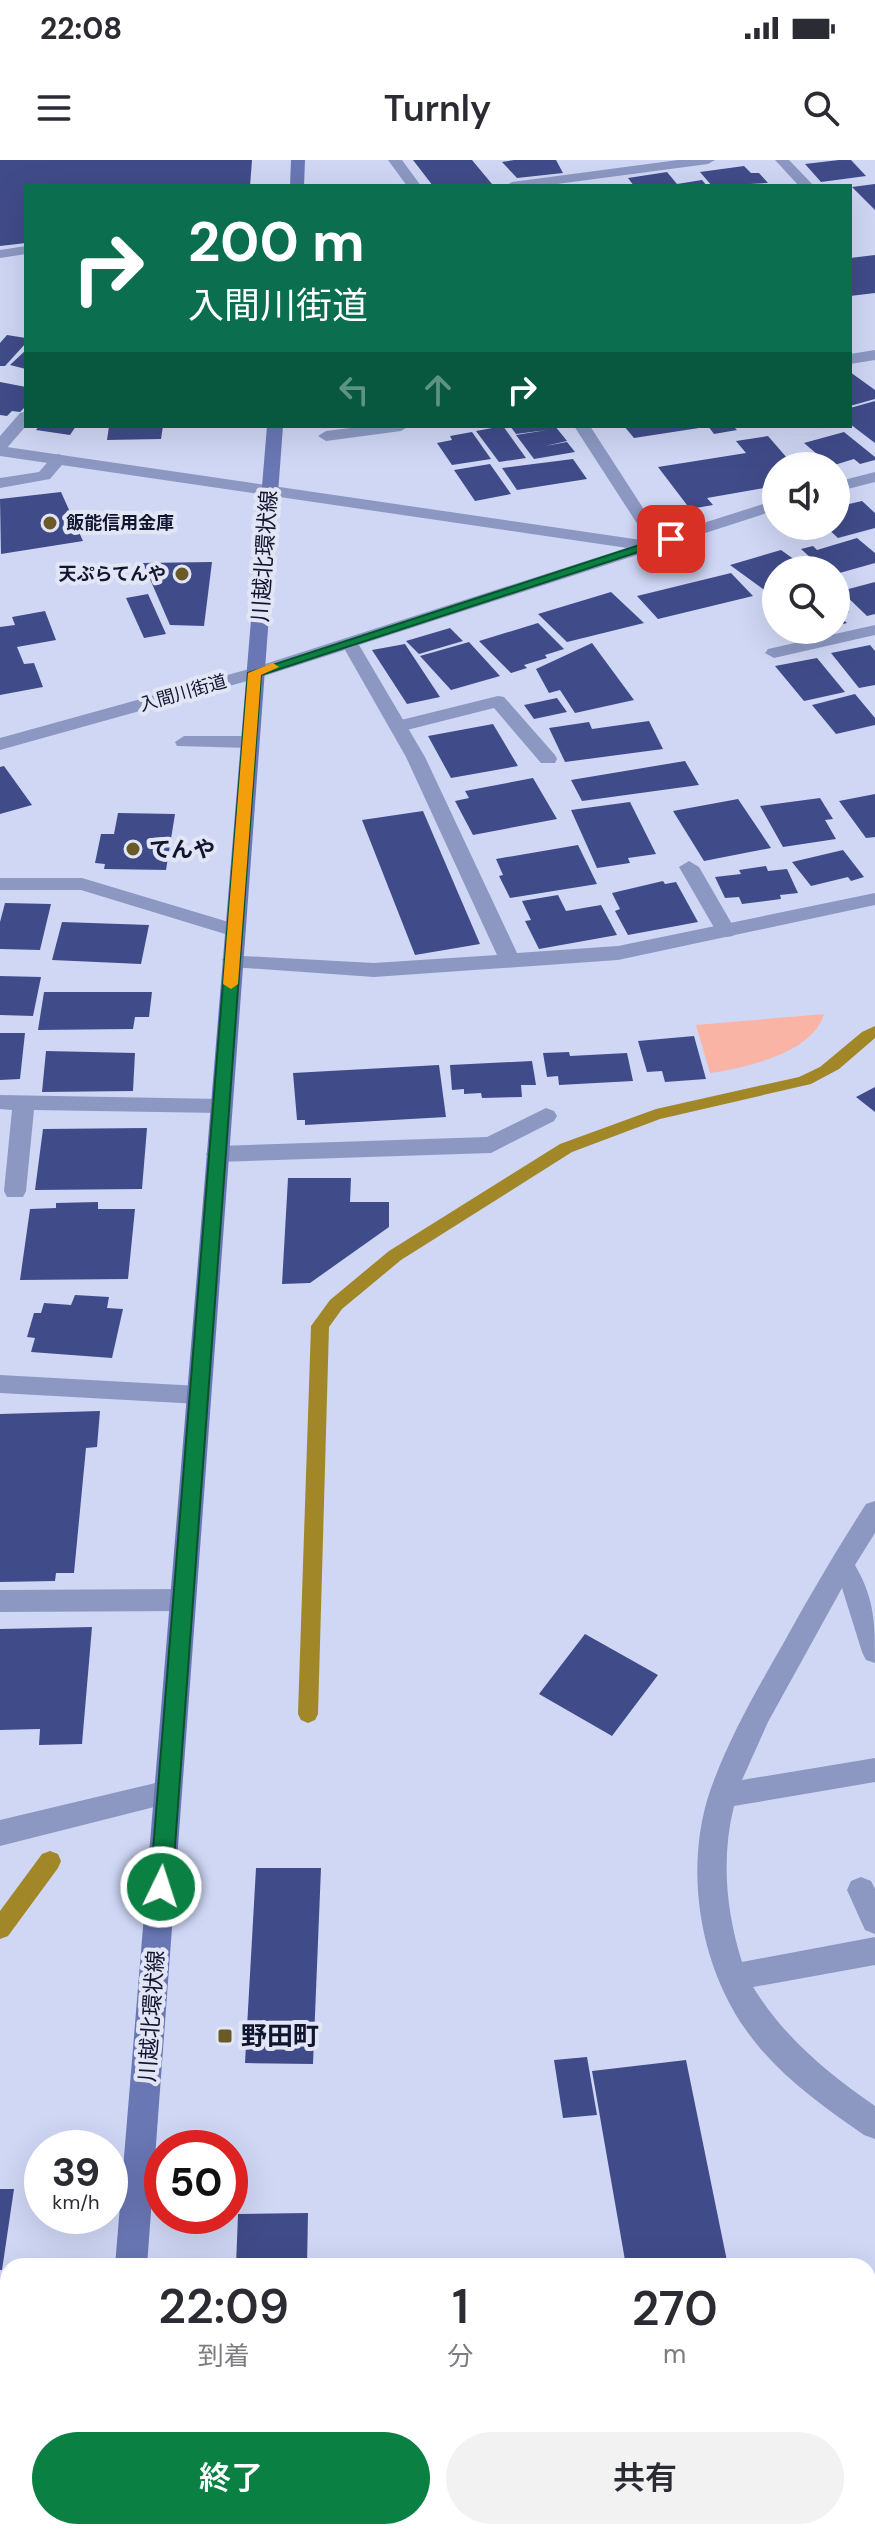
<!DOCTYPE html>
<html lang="ja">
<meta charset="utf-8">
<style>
body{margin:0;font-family:"DM Sans","Noto Sans JP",sans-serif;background:#f2f2f3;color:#2b2b33;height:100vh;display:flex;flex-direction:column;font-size:30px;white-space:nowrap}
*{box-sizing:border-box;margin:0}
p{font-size:26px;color:#7c7c81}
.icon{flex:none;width:44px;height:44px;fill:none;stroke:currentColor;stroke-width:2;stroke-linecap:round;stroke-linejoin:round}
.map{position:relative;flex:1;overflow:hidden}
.details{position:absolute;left:0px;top:2098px;width:876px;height:282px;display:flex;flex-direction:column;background:#fff;border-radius:24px 24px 0 0;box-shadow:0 8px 32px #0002}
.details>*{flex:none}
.top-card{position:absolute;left:24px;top:24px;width:828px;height:244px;border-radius:0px;box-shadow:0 8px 32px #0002;background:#0b6e4f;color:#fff;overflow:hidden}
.tools{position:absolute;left:762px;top:292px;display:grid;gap:16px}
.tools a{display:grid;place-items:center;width:88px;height:88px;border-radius:50%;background:#fff;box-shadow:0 8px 32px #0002;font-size:40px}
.speed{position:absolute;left:24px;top:1970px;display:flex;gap:16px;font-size:40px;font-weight:700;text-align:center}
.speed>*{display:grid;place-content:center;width:104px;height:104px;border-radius:50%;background:#fff;box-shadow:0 8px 32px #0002;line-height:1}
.speed small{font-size:20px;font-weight:400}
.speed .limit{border:12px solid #d22;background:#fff;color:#111}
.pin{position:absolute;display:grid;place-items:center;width:68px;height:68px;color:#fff;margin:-34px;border-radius:16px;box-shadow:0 4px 12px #0006}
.me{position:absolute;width:88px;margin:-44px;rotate:4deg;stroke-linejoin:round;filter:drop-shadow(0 0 6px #0008)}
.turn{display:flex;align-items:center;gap:28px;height:168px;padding:0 32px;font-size:36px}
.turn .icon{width:104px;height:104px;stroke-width:2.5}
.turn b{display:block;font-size:56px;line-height:68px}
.lanes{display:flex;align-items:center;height:76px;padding:0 32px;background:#0003;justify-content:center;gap:40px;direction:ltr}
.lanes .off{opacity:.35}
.eta{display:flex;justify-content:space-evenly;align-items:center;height:136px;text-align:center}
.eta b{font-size:48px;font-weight:600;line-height:56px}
.cta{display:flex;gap:16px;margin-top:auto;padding:16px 32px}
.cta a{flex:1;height:92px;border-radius:48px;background:#0b8043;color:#fff;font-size:32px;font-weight:600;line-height:92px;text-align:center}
.cta a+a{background:#f2f2f3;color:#2b2b33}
.status{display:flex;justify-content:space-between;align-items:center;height:56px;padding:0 40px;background:#fff;direction:ltr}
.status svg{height:22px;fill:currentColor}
header{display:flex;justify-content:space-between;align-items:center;height:104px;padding:0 32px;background:#fff;font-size:36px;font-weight:600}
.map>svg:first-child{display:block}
</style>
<div class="status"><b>22:08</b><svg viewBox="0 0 49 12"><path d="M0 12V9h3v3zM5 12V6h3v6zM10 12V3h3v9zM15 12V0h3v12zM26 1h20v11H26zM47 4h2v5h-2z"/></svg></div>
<header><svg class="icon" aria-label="menu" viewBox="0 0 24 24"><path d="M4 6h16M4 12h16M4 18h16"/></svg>Turnly<svg class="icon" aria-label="search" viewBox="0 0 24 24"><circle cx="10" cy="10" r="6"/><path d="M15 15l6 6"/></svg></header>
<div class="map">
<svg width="875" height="2379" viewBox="0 0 875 2379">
<rect width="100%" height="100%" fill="#cfd7f5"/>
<!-- green -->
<path fill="#f9b4a5" d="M824,854C813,893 745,908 710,913L696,865Z"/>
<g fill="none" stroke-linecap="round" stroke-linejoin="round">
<!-- stream -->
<path fill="#a18728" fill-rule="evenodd" d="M875,866V878L839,909L811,924L660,959L572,992L401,1100L342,1149L329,1167L318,1554L315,1560L308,1563L301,1560L298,1554L311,1166L330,1140L389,1091L560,984L656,949L799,917L820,907L862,872Z
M50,1691L58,1694L61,1701L58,1708L8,1776L0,1779V1751L42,1694Z"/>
</g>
<!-- building -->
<path fill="#404c8a" d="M0,0H252L250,26H26V83L0,86Z
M413,0H472L492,24L433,26Z
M514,0H556L563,13L517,18L502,2Z
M839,0H851L866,16L821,22L805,4Z
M744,6L751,13H759L768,23L712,26L700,12Z
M667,12L677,24L702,20L707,26H634L628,18Z
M875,24V50L852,27Z
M875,95V133L850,136V98Z
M7,175L26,178V183L5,206H0V183Z
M26,190V209L10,205Z
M850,212L875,230V239L850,246Z
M0,222L26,227V246L20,252L12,251L7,256L0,255Z
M875,241V283L850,264V248Z
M39,266H76L70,275L36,270Z
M109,266H163L161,279L107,280Z
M503,266L526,298L499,302L476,271Z
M510,266H555L567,281L545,286L567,282L575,292L534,299L516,275L547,270L516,274Z
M624,266H699V268L634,278Z
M708,266H733L737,270L714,274Z
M472,272L491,299L452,305L437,283L452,280L450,276Z
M844,272L875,297V300L860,304L854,299L831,306L804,283Z
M768,276L794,306H776V326L707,338L713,345L690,349L658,307L746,293L736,281Z
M573,299L587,319L517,330L502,308Z
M490,304L511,334L475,341L454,310Z
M61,332L83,381L1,394L0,339Z
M862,341L875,353V368L838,378L825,366H836V347Z
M857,378L875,393V403L836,414V410H824L801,389L813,386L817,390Z
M781,390L809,410H776V432L770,434L730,405Z
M212,402L204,466L170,465L143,403Z
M731,413L753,436L658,459L637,436Z
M875,422V454L867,456L841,431Z
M611,432L644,463L567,482L538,454Z
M148,434L166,474L144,478L126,438Z
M836,441L849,452L838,455L847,463L836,466Z
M45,451L56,480L17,487L24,504L34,503L43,527L0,535V467L15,465L12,457Z
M538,463L564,489L545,495L547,498L524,505L527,508L511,513L479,481Z
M450,468L463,481L419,494L406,481Z
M469,482L500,516L451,530L420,496Z
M592,483L634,540L575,553L560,530L549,533L536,509Z
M405,484L440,537L407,544L372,490Z
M870,485L875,491V525L859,528L831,493Z
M817,498L845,532L804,541L775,506Z
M855,534L875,558V565L836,574L812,545Z
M557,538L567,552L534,559L524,545Z
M649,561L663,589L565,602L549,568L589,562L592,569Z
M493,564L518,606L451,618L428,576Z
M685,601L699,625L582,641L571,620Z
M4,606L32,645L0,654V607Z
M533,618L557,659L473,675L455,641L469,638L465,631Z
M875,634V677L866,678L839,641Z
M820,638L833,659L825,660L836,679L783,687L760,646Z
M738,639L771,688L704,701L673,651Z
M630,642L656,694L628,698L630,703L597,708L571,650Z
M423,651L480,784L415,795L362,660Z
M118,653L175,654L166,710L104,709L105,704L95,703L101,674H114Z
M578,685L597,724L510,738L499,716L503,715L496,699Z
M843,690L864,717L851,721L848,717L811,726L792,702Z
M766,706L768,711L787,709L798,733L780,735L781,739L742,744L739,737L725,738L715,717L741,714L739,710Z
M663,721L665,724L676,722L698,762L628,775L615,751L620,749L612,733Z
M558,735L566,751L601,745L617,775L539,789L525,761L531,760L522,741Z
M5,743L51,744L40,790L0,789V762Z
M62,762L149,765L141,804L52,800Z
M0,816L41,817L33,856L0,855Z
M44,832H152L149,857H135L133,869L38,870Z
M0,873H25L20,919L0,920Z
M694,876L706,919L665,922L662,911L647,912L638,881Z
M46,891L135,893L133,931L42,932Z
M569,892L570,896L627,893L633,921L559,925L558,916L547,917L543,893Z
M532,901L536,925H521L522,937L482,938L481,933L464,934V929L452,930L450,905Z
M439,905L446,957L305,965V960H297L293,913Z
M875,927V952L856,937Z
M147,968L142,1029L35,1030L43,969Z
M288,1018H351L350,1042H389V1067L310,1123L282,1124Z
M98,1042V1049H135L128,1119L20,1120L30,1049L56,1048V1043Z
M75,1135L109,1137L107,1148L123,1149L112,1198L31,1192L35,1178L27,1177L34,1153H41L44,1143L71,1145Z
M100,1251L97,1287L86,1288L74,1413H56L55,1421L0,1422V1254Z
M92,1467L82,1584L39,1585L40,1569L0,1570V1469Z
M585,1474L658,1515L612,1576L539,1534Z
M256,1708H321L313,1904L245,1903Z
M587,1897L597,1955L563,1958L554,1900Z
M686,1900L728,2106H626L592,1911Z
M0,2029H14L2,2110H0Z
M308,2053L307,2106H236L238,2054Z"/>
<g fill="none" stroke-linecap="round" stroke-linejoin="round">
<!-- service -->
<path fill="#8c98c2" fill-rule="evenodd" d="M26,86V94L0,98V90Z
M26,251V266L6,289L0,291V276L20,253Z
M875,465V475L774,498L765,493L768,489Z
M498,536L504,537L555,595L557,599L555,603H541L494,548L399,572L390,566L393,562Z
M184,576H250L259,582L250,588L177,586L175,582Z
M689,701L699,707L736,771L733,776L726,777L716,771L679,707Z
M0,718H82L242,766L245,771L235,777L81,730H0Z
M0,935L221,939L229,941L232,946L229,951L221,953L34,950L26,1031L23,1037H7L4,1031L12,950L0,949Z
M0,1215L199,1226L208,1228L211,1235L208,1242L199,1244L0,1233Z
M875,1341V1373L855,1405C875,1440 875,1463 875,1503L866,1500L862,1492L842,1428L768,1562L742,1620L875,1598V1622L734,1646C721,1698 726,1751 742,1802L875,1777V1805L753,1827C784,1877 827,1913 875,1946V1979L864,1975C821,1945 776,1913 746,1870C699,1804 684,1708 710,1631C728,1580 756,1531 783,1484C810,1435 836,1391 866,1344Z
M182,1429L191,1432L195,1440L191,1448L182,1451L0,1452V1430Z
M861,1717L871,1721L875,1729V1774L865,1770L847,1730L851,1721Z
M875,2138V2171L868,2174V2141Z
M450,2372H494L491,2379H447Z"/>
<!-- minor -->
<path fill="#8c98c2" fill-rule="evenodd" d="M388,0H402L421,26H407Z
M678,0H715L708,4L542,26H505L512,22Z
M775,0H789L814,26H799Z
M875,190V200L850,204V194Z
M366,266H409L401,271L326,281L318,276L326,271Z
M574,266H590L654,365L656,378L776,340V350L359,485L425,597L517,793L618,786L875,733V745L618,800L374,817L232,807L222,800L225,795L374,803L497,795L406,597L345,490L261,517L0,590V578L249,509L639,384L638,365Z
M59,294L67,299L50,319L0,328V318L39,312L53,296Z
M875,312V322L836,332V322Z
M546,948L554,951L557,956L554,961L491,993L217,1002L209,999L206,994L209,989L217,986L487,977Z
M168,1620L178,1623L182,1632L178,1641L0,1686V1660Z"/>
<!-- tertiary -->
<path fill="#8c98c2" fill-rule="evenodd" d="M0,286L648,381L656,386L648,391L0,296Z"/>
<!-- secondary -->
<path fill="#6977b5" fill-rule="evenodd" d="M291,0H305L304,26H290Z
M267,266H283L147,2106H115Z
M93,2372H127V2379H93Z"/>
</g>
<!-- route -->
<path fill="#0b8043" stroke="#07532c" stroke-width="2" d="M667,376L678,379L261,515L172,1727L169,1734L161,1737L153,1734L150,1727L248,513Z"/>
<!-- slow -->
<path fill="#f59e0b" d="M273,503L279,507L261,515L238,824L231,829L223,824L248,513Z"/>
<!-- markers -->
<g fill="#695a27" stroke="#e1e5f4" stroke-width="3">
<circle cx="50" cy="363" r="8"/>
<circle cx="182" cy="414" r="8"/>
<circle cx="133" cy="689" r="8"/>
<rect x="217" y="1868" width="16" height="16" rx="4"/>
</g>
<g text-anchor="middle" stroke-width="8" stroke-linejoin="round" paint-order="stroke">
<!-- far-poi labels -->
<g font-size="18" font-weight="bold" fill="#111630" stroke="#e1e5f4" text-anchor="start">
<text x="66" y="369">飯能信用金庫</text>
<text x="166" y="420" text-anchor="end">天ぷらてんや</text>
</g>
<!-- far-street labels -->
<g font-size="18" fill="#111630" stroke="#e1e5f4">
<text transform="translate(183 533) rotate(-16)" y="6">入間川街道</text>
</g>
<!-- street labels -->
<g font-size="22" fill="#111630" stroke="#e1e5f4">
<text transform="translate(264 396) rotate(-86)" y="8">川越北環状線</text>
<text transform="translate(151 1856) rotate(-86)" y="8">川越北環状線</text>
</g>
<!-- poi labels -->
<g font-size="22" font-weight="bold" fill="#111630" stroke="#e1e5f4" text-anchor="start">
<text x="149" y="697">てんや</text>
</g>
<!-- near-poi labels -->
<g font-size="26" font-weight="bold" fill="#111630" stroke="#e1e5f4" text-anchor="start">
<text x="241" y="1885">野田町</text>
</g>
</g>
</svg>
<div class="tools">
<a><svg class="icon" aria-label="sound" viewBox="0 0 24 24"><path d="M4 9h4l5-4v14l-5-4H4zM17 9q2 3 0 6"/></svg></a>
<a><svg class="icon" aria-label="search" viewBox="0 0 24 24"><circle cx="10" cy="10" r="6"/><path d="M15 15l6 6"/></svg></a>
</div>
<div class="speed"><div>39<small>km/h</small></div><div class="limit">50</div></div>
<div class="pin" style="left:671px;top:379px;background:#d93025"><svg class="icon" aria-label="arrive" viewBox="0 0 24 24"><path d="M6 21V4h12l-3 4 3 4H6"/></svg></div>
<svg class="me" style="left:161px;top:1727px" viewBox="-20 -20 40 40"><circle r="17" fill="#0b8043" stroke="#fff" stroke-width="3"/><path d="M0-11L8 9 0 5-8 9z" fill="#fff"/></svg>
<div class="top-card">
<div class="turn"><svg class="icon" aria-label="right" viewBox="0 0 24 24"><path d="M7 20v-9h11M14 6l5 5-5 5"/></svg><div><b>200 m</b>入間川街道</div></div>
<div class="lanes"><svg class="icon off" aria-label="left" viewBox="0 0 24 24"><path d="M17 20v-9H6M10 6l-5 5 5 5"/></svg><svg class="icon off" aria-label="ahead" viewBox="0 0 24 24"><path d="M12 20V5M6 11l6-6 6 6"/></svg><svg class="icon" aria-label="right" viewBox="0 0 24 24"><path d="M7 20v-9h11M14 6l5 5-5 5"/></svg></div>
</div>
<section class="details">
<div class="eta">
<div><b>22:09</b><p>到着</p></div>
<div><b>1</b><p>分</p></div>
<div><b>270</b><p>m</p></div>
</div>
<div class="cta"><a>終了</a><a>共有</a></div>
</section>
</div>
